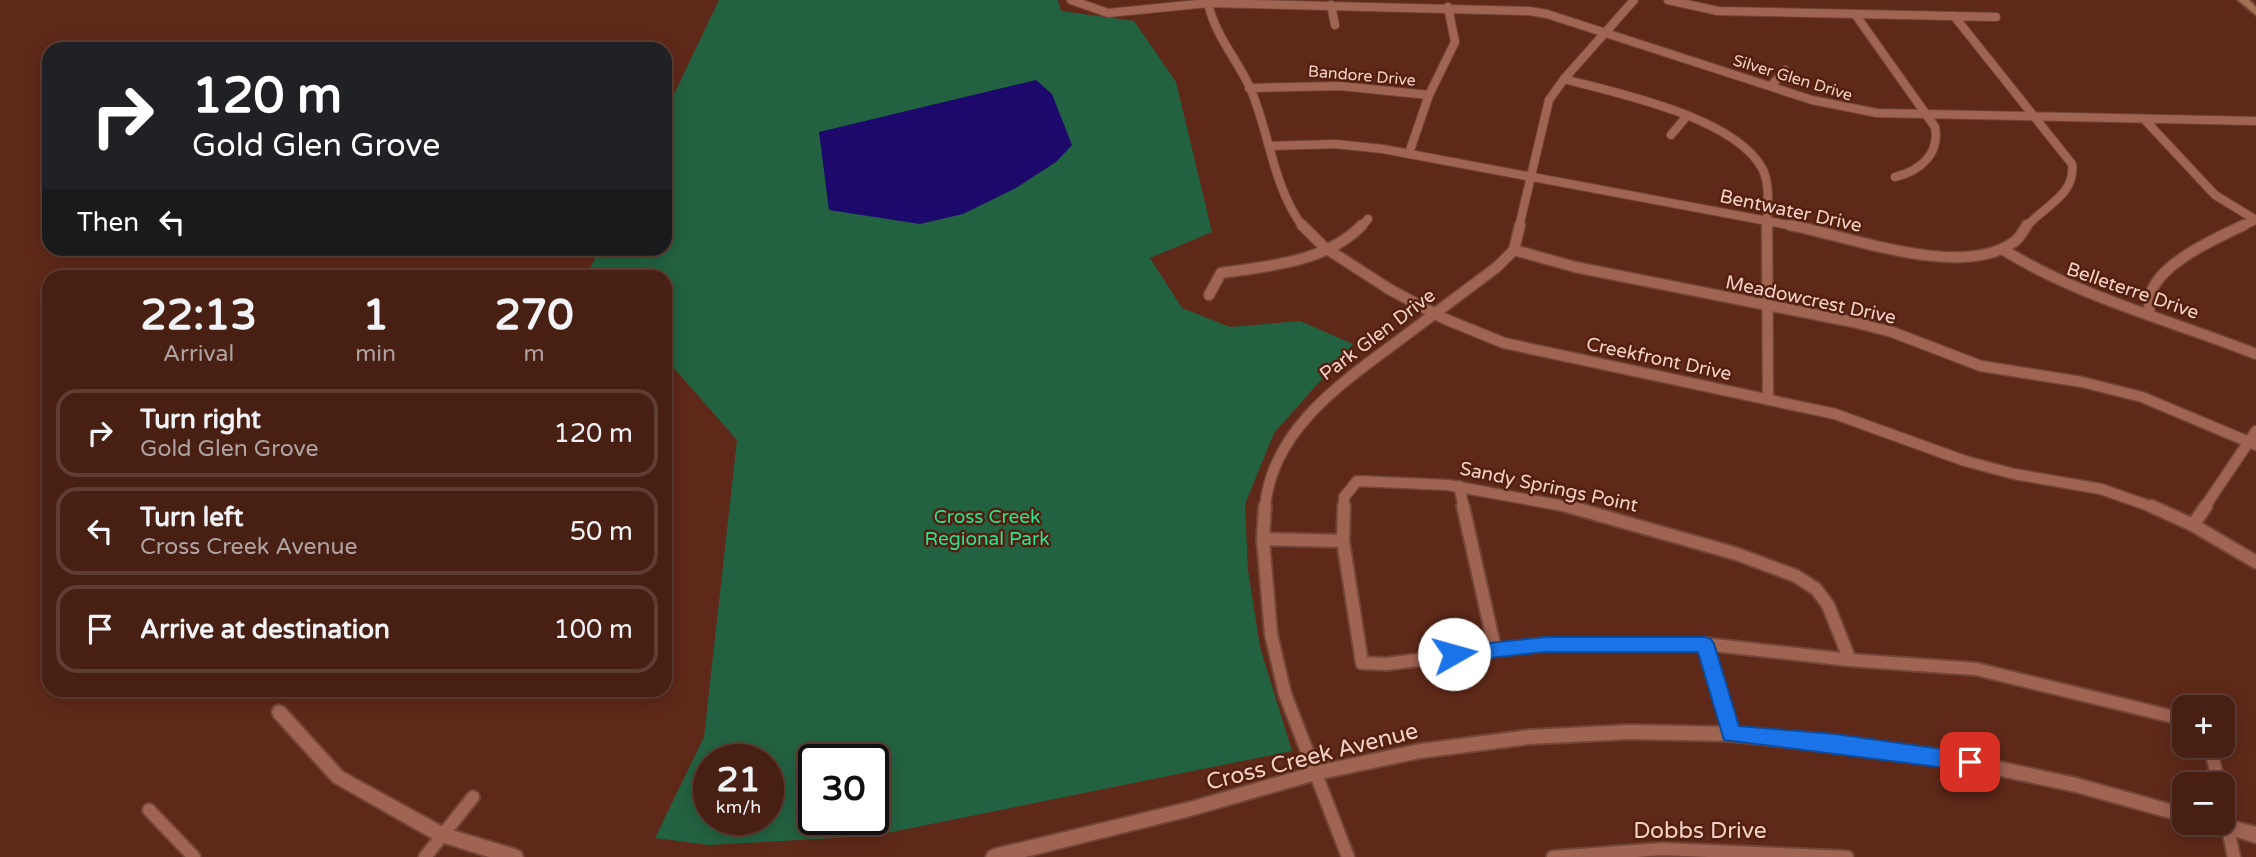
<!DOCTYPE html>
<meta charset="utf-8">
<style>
body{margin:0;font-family:"Varela Round",sans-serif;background:#512c21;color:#f1f3f6;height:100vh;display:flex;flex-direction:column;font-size:26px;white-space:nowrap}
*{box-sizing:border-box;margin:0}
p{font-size:23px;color:#b0a2a0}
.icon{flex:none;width:38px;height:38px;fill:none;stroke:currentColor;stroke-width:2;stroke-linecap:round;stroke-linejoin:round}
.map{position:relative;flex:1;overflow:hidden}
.side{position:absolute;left:42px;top:270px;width:630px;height:427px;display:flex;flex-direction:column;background:#471f13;border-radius:21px;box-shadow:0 4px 18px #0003,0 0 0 2px #5f3d33}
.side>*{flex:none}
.hud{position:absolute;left:42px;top:42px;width:630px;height:214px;border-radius:21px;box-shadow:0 4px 18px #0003,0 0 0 2px #5f3d33;background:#202124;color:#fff;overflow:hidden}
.controls{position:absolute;left:2172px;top:695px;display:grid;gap:14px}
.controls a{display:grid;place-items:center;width:63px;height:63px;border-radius:14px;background:#471f13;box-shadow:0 4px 18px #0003,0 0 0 2px #5f3d33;font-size:35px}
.speed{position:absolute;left:693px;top:744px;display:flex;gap:14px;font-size:35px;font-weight:700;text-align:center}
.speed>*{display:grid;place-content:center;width:91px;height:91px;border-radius:50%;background:#471f13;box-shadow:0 4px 18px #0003,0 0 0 2px #5f3d33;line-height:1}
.speed small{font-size:18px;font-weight:400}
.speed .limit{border:4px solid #111;border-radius:10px;background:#fff;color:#111}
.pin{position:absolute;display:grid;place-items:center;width:60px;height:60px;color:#fff;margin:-30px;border-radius:14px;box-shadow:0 4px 10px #0006}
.me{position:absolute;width:77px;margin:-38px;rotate:83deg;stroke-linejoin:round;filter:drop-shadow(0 0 5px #0008)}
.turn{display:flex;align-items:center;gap:24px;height:147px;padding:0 35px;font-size:32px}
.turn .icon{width:91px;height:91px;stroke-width:2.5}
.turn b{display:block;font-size:49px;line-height:60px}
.then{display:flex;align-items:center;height:66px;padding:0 35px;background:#0003;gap:14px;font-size:26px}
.eta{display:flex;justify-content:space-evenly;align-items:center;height:119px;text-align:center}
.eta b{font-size:42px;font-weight:700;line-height:49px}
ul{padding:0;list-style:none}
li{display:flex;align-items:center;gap:21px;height:88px;margin:0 14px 10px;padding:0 21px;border:4px solid #5f3d33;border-radius:21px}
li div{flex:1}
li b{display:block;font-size:26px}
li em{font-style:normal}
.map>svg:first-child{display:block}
</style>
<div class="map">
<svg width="2256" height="857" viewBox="0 0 2256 857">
<rect width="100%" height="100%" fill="#5f2919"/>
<!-- green -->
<path fill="#236241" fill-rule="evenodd" d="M719,0H1058L1061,11L1134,21L1176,82L1212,232L1150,258L1182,308L1230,327L1300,321L1353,344L1274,433L1245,504L1248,570L1260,647L1292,751L872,836L709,845L655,838L704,737L737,440L665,358V276L587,274L600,249L665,248V113ZM709,760H768V819H709ZM814,760H873V819H814Z"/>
<!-- water -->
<path fill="#1d096c" d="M1036,80L1052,94L1072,145L1056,162L1016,188L963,214L920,224L829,210L819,132Z"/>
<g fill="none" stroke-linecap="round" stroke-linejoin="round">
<!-- minor-far2 casing -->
<g stroke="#744538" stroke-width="10">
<path id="minor-far2" d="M1071,0L1108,13L1208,3L1529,11L1547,14L1812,100L1877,113L2256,121
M1668,0L1718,11L1996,17
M1208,3C1215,36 1238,60 1251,90C1270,135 1273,187 1303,227
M1331,5L1335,25
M1855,14L1935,127C1940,154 1920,171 1895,177
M1954,16L2072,164C2076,195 2044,206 2026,227
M1564,79C1617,93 1734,117 1762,168C1771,184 1767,210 1767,227
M1771,86L1785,70
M1249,88L1340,86L1429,95
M2144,119L2215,195L2256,220
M1671,135L1686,117
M1270,146L1335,144L1383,149L1799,227
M1409,153L1429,95L1455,42L1448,7
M1361,227L1368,219
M1519,227L1549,100L1564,79L1634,0
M2240,227L2256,220"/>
</g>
<!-- minor-far1 casing -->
<g stroke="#744538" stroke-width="13">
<path id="minor-far1" d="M1302,225L1324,247L1389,289L1445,319L1504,343L1835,414L1965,461L2014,474L2101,489L2155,508
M1767,225L1768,400
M1790,225C1848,236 1962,280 2014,242C2019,239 2024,230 2027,225
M2002,249C2081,298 2170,320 2256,354
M1514,250L1575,267L1853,322L1892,332L1981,366L2082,382L2142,397L2256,445
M1209,295L1221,273C1269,266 1327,262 1362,225
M2149,315C2150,308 2148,299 2151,293C2161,262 2217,238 2244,225
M1459,486L1464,508
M1265,508C1271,431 1341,383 1398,341C1431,316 1464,292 1497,267L1514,250L1520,225
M1344,508V497L1357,481L1448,485L1574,508
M2204,508L2256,431"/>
</g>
<!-- minor casing -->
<g stroke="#744538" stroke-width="16">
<path id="minor" d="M1265,506L1263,539L1271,634L1285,694L1348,857
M1344,506L1343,541L1362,663L1386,664L1545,644H1705L1850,660
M1463,506L1495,649
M1567,506L1737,554L1796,576L1816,589L1828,605L1850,660
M2151,506L2193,525L2256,562
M2193,525L2206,506
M1263,539L1343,541
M1705,644L1731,734
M1850,660L1976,669L2174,717L2184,723
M2210,746L2219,784
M2222,801L2234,857
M149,810L194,857
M425,857L473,797
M1553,857L1663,849L1847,857"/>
</g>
<!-- tertiary casing -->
<g stroke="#744538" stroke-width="4">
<path id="tertiary" d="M279,705L284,707L343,772L445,828L515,849L521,852L523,857H489L435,840L333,782L274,717L272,712L274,707Z
M1629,725L1731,727L1944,750L2076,778L2184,808V822L2076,792L1944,764L1731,741L1629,739L1529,744L1420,758L1316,780L1190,816L1025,857H986L988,852L994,849L1190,802L1316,766L1420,744L1529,730Z
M2222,818L2256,827V843L2212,829L2206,827L2204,822H2222Z"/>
</g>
<!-- secondary casing -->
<g stroke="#744538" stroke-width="4">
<path id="secondary" d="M2238,0H2249L2256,7V15Z"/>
</g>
<!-- minor-far2 -->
<use href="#minor-far2" stroke="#a06453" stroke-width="8"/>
<!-- minor-far1 -->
<use href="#minor-far1" stroke="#a06453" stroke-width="10"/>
<!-- minor -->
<use href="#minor" stroke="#a06453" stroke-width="12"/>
<!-- tertiary -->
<use href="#tertiary" fill="#a06453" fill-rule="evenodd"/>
<!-- secondary -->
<use href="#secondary" fill="#a1724f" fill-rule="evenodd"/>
</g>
<!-- route -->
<path fill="#1a73e8" stroke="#114b97" stroke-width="2" d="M1545,637H1705L1711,639L1714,644L1739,726L1835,734L1970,753L1978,756L1980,762L1978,769L1970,771L1724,740L1698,652H1545L1454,662L1447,660L1444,654L1447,649L1454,647Z"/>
<g text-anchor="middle" stroke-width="5" stroke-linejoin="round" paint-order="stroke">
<!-- far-street labels -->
<g font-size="16" fill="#f4d1c7" stroke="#531f0f">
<text transform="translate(1362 75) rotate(5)" y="6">Bandore Drive</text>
<text transform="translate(1793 77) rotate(17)" y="6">Silver Glen Drive</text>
</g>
<!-- street labels -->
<g font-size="19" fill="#f4d1c7" stroke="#531f0f">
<text transform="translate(1791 210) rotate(12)" y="7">Bentwater Drive</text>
<text transform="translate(2133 290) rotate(19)" y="7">Belleterre Drive</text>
<text transform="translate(1811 299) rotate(12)" y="7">Meadowcrest Drive</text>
<text transform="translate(1377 334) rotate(-37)" y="7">Park Glen Drive</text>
<text transform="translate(1659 358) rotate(12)" y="7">Creekfront Drive</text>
<text transform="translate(1549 486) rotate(12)" y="7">Sandy Springs Point</text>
</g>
<!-- park labels -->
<g font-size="19" fill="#2ae290" stroke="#531f0f">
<text x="987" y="523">Cross Creek<tspan x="987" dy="22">Regional Park</tspan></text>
</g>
<!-- near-street labels -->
<g font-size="23" fill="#f4d1c7" stroke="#531f0f">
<text transform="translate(1312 756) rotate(-14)" y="8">Cross Creek Avenue</text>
<text x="1700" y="838">Dobbs Drive</text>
</g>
</g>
</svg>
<div class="controls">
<a>+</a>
<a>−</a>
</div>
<div class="speed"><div>21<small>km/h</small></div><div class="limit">30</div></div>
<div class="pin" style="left:1970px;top:762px;background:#d93025"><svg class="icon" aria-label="arrive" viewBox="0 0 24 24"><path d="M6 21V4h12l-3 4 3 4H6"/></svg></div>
<svg class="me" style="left:1454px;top:654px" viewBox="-20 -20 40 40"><circle r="19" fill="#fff"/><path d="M0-13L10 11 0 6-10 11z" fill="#1a73e8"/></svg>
<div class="hud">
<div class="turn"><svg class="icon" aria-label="right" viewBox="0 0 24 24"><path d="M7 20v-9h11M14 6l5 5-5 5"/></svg><div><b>120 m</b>Gold Glen Grove</div></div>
<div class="then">Then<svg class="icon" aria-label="left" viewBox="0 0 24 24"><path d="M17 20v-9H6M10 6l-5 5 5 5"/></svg></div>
</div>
<section class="side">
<div class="eta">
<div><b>22:13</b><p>Arrival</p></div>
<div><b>1</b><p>min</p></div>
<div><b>270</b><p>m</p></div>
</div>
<ul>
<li><svg class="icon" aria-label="right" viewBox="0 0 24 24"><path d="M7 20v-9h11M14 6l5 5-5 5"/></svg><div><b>Turn right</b><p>Gold Glen Grove</p></div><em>120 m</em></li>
<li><svg class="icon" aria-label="left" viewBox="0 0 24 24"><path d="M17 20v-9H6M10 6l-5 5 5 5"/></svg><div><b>Turn left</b><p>Cross Creek Avenue</p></div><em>50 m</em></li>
<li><svg class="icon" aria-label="arrive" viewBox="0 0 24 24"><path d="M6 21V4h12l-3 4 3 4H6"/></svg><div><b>Arrive at destination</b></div><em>100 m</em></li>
</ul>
</section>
</div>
